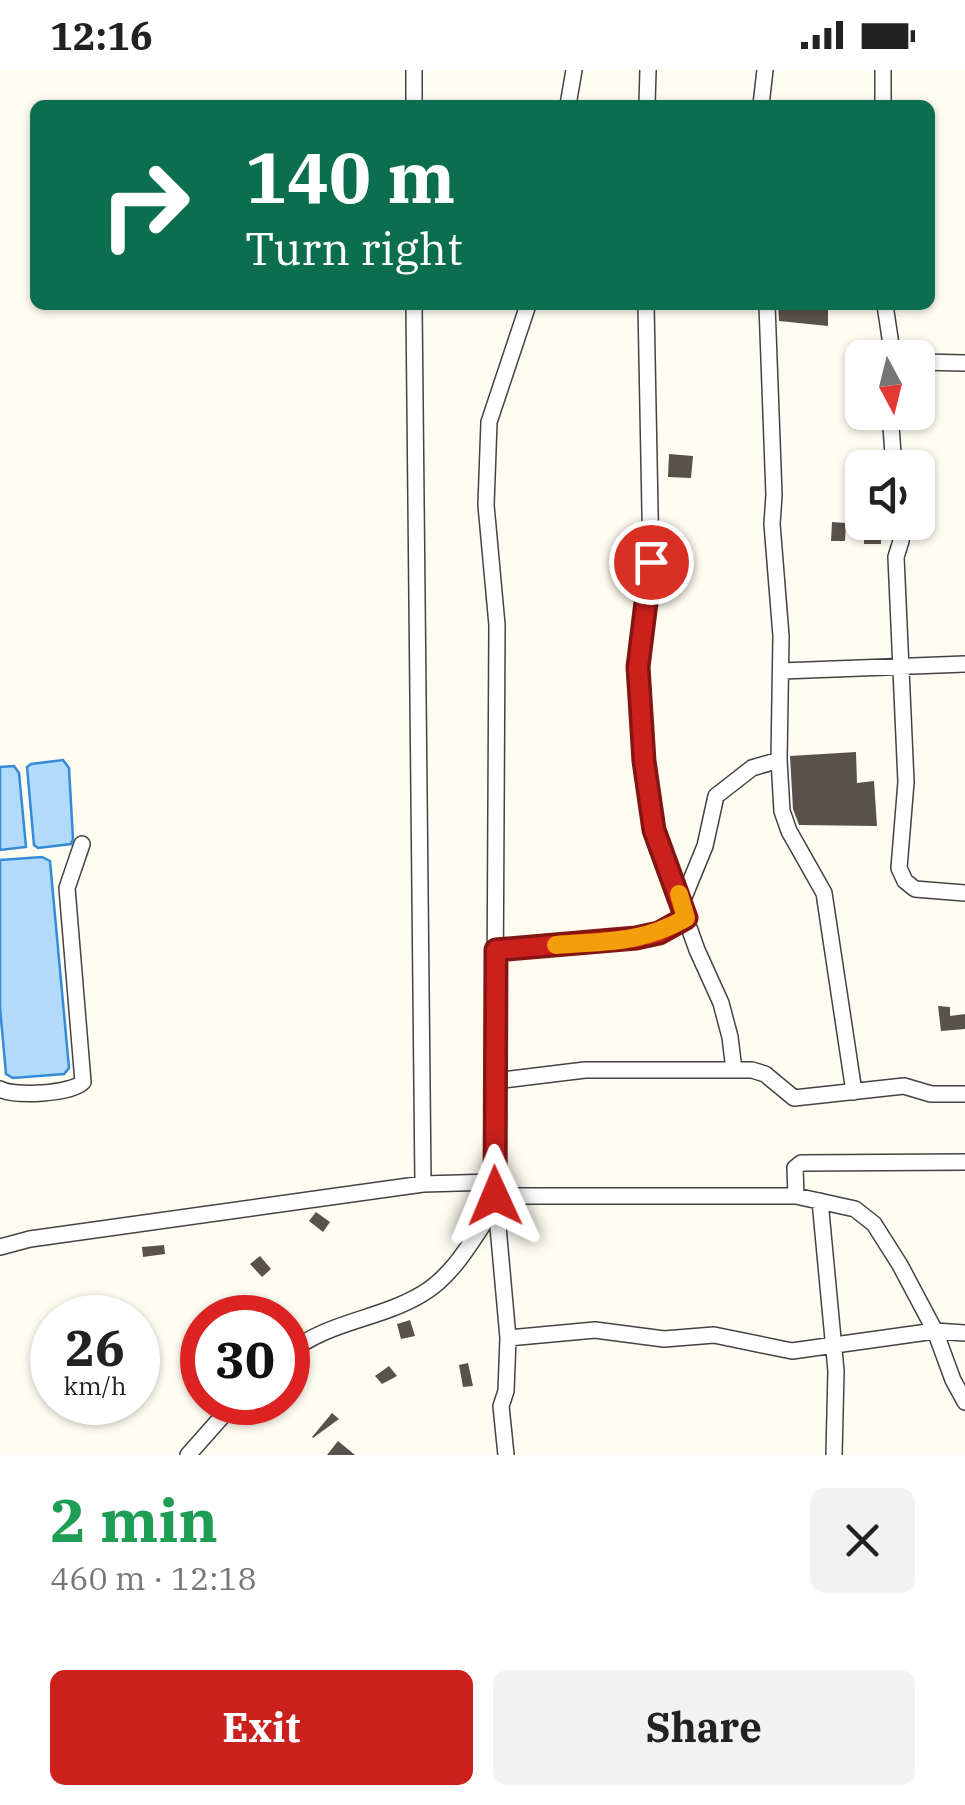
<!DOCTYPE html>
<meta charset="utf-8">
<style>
body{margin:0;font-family:"IBM Plex Serif",serif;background:#f2f2f2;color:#222;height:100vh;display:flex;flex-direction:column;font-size:38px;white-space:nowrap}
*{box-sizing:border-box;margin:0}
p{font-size:32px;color:#767676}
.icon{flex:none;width:55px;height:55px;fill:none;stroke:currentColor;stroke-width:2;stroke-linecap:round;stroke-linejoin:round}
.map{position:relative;height:1385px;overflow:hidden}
.drawer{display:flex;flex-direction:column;background:#fff;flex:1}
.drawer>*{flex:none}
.guide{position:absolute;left:30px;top:30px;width:905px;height:210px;border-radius:15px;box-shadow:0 2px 8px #0004;background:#0b6e4f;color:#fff;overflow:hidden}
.needle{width:65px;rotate:173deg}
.controls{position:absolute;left:845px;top:270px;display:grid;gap:20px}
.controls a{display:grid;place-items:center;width:90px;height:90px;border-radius:15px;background:#fff;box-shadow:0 2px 8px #0004;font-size:50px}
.speed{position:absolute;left:30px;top:1225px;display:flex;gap:20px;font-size:50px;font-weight:700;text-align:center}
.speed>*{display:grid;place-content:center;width:130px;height:130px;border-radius:50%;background:#fff;box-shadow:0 2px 8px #0004;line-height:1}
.speed small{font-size:25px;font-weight:400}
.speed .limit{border:15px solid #d22;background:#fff;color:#111}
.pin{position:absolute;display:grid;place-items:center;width:85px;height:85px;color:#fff;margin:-42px;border:5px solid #fff;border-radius:50%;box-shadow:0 2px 10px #0007}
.me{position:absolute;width:110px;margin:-55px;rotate:359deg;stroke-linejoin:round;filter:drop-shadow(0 0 8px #0008)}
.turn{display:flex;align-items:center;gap:35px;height:210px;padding:0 50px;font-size:45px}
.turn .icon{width:130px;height:130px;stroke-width:2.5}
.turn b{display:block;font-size:70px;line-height:85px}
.round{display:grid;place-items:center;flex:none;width:105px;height:105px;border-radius:15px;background:#f2f2f2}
.summary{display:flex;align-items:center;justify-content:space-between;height:170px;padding:0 50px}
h1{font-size:60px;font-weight:700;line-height:75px;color:#1e9e55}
.primary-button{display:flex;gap:20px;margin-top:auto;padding:20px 50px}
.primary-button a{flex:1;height:115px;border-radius:15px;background:#cb201c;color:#fff;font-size:40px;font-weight:700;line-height:115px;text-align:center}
.primary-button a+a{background:#f2f2f2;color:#222}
.status{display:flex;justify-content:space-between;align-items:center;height:70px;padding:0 50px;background:#fff;direction:ltr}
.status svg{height:28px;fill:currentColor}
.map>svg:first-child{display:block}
</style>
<div class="status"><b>12:16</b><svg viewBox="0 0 49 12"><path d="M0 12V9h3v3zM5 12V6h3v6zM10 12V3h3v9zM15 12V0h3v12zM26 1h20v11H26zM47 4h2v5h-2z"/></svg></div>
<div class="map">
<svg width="965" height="1385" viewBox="0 0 965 1385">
<rect width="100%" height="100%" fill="#fffdf2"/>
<!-- water -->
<path fill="#b2dafb" stroke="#338ad8" stroke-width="2.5" d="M63,690L69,698L73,769L71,774L38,778L34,775L27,697L31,694Z
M14,696L19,703L26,777L0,780V697Z
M42,787L50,791L69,998L64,1004L13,1008L6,1004L0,938V790Z"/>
<!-- building -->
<path fill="#59514b" d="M778,235H828V256L779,251Z
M669,384L693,386L691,408L668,407Z
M832,452L846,453L845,471H831Z
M864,456H881V474H864Z
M856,682L857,713L874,711L877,756L799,755L793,739L790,686Z
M938,936L950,937V946L965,944V959L941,961Z
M316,1142L330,1152L323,1162L309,1151Z
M164,1175L165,1184L143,1187L142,1177Z
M260,1186L271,1199L262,1207L250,1194Z
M249,1229L258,1235L269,1248H245L239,1243Z
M410,1250L415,1266L401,1269L397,1254Z
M468,1293L473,1316L463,1317L459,1295Z
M389,1296L397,1306L382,1314L375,1306Z
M332,1343L339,1349L313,1368L312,1367Z
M338,1371L355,1385H327Z"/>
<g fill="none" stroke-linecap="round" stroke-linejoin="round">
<!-- minor casing -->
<g stroke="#434343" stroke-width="18">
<path id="minor" d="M414,0V35
M568,35L574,0
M647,35L648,0
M761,35L765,0
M883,35V0
M414,235L423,1114
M646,235L651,493L639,597L644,691L654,760L697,880L721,933L730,967L734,1000
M767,235L774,425L772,454L781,566L779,690L782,741L789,761L824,823L854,1022
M885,235L893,288
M918,292L965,293
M890,342L894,398
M899,452L901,471L896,487L906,712L899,798L905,811L915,819L965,823
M782,601L965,594
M682,832L705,776L716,726L752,698L779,690
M497,880L636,869L659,863L686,848
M495,1011L585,1000H752L765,1004L794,1028L904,1016L931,1024H965
M0,1019C15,1027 71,1024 83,1012L67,818L82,774
M495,1126H796L855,1139L874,1154L900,1195L935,1261L953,1310L965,1332
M796,1126L795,1098L801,1093L965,1092
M820,1131L836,1301L834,1385
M0,1177L30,1169L423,1114L494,1112
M508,1268L595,1260L664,1269L714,1265L792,1281L935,1261L965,1263
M288,1284C327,1251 379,1250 422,1224C455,1205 475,1165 496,1135
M188,1385L235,1332
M506,1385L501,1336L506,1321L508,1268L494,1112L497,555L486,435L489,352L528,235"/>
</g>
<!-- minor -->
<use href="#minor" stroke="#fff" stroke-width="15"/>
</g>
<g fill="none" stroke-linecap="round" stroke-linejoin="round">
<!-- route casing -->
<g stroke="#841512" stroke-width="25">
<path id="route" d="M495,1126L496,880L636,868L659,863L686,848L654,760L644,691L638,597L651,492"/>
</g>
<!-- route -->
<use href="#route" stroke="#cb201c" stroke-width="18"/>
<!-- slow -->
<path stroke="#f59e0b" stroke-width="18" d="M556,875C606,871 640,874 686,848L679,824"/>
</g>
</svg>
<div class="controls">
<a><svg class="needle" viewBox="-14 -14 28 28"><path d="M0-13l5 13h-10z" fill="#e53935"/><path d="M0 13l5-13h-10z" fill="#767676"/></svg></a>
<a><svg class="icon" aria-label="sound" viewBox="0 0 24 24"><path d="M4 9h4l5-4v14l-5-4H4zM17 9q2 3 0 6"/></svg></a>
</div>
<div class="speed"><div>26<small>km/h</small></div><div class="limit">30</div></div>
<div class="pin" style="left:651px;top:492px;background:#d93025"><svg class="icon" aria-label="arrive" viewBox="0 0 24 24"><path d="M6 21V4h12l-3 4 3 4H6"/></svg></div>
<svg class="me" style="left:495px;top:1126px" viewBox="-20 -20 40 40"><path d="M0-17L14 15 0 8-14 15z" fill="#cb201c" stroke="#fff" stroke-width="4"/></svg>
<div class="guide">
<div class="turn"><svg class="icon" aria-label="right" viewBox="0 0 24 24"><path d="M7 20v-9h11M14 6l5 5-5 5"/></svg><div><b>140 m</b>Turn right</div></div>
</div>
</div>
<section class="drawer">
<div class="summary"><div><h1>2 min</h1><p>460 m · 12:18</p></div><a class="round"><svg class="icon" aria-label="close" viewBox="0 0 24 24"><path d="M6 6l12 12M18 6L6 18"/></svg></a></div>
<div class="primary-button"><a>Exit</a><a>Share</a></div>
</section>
